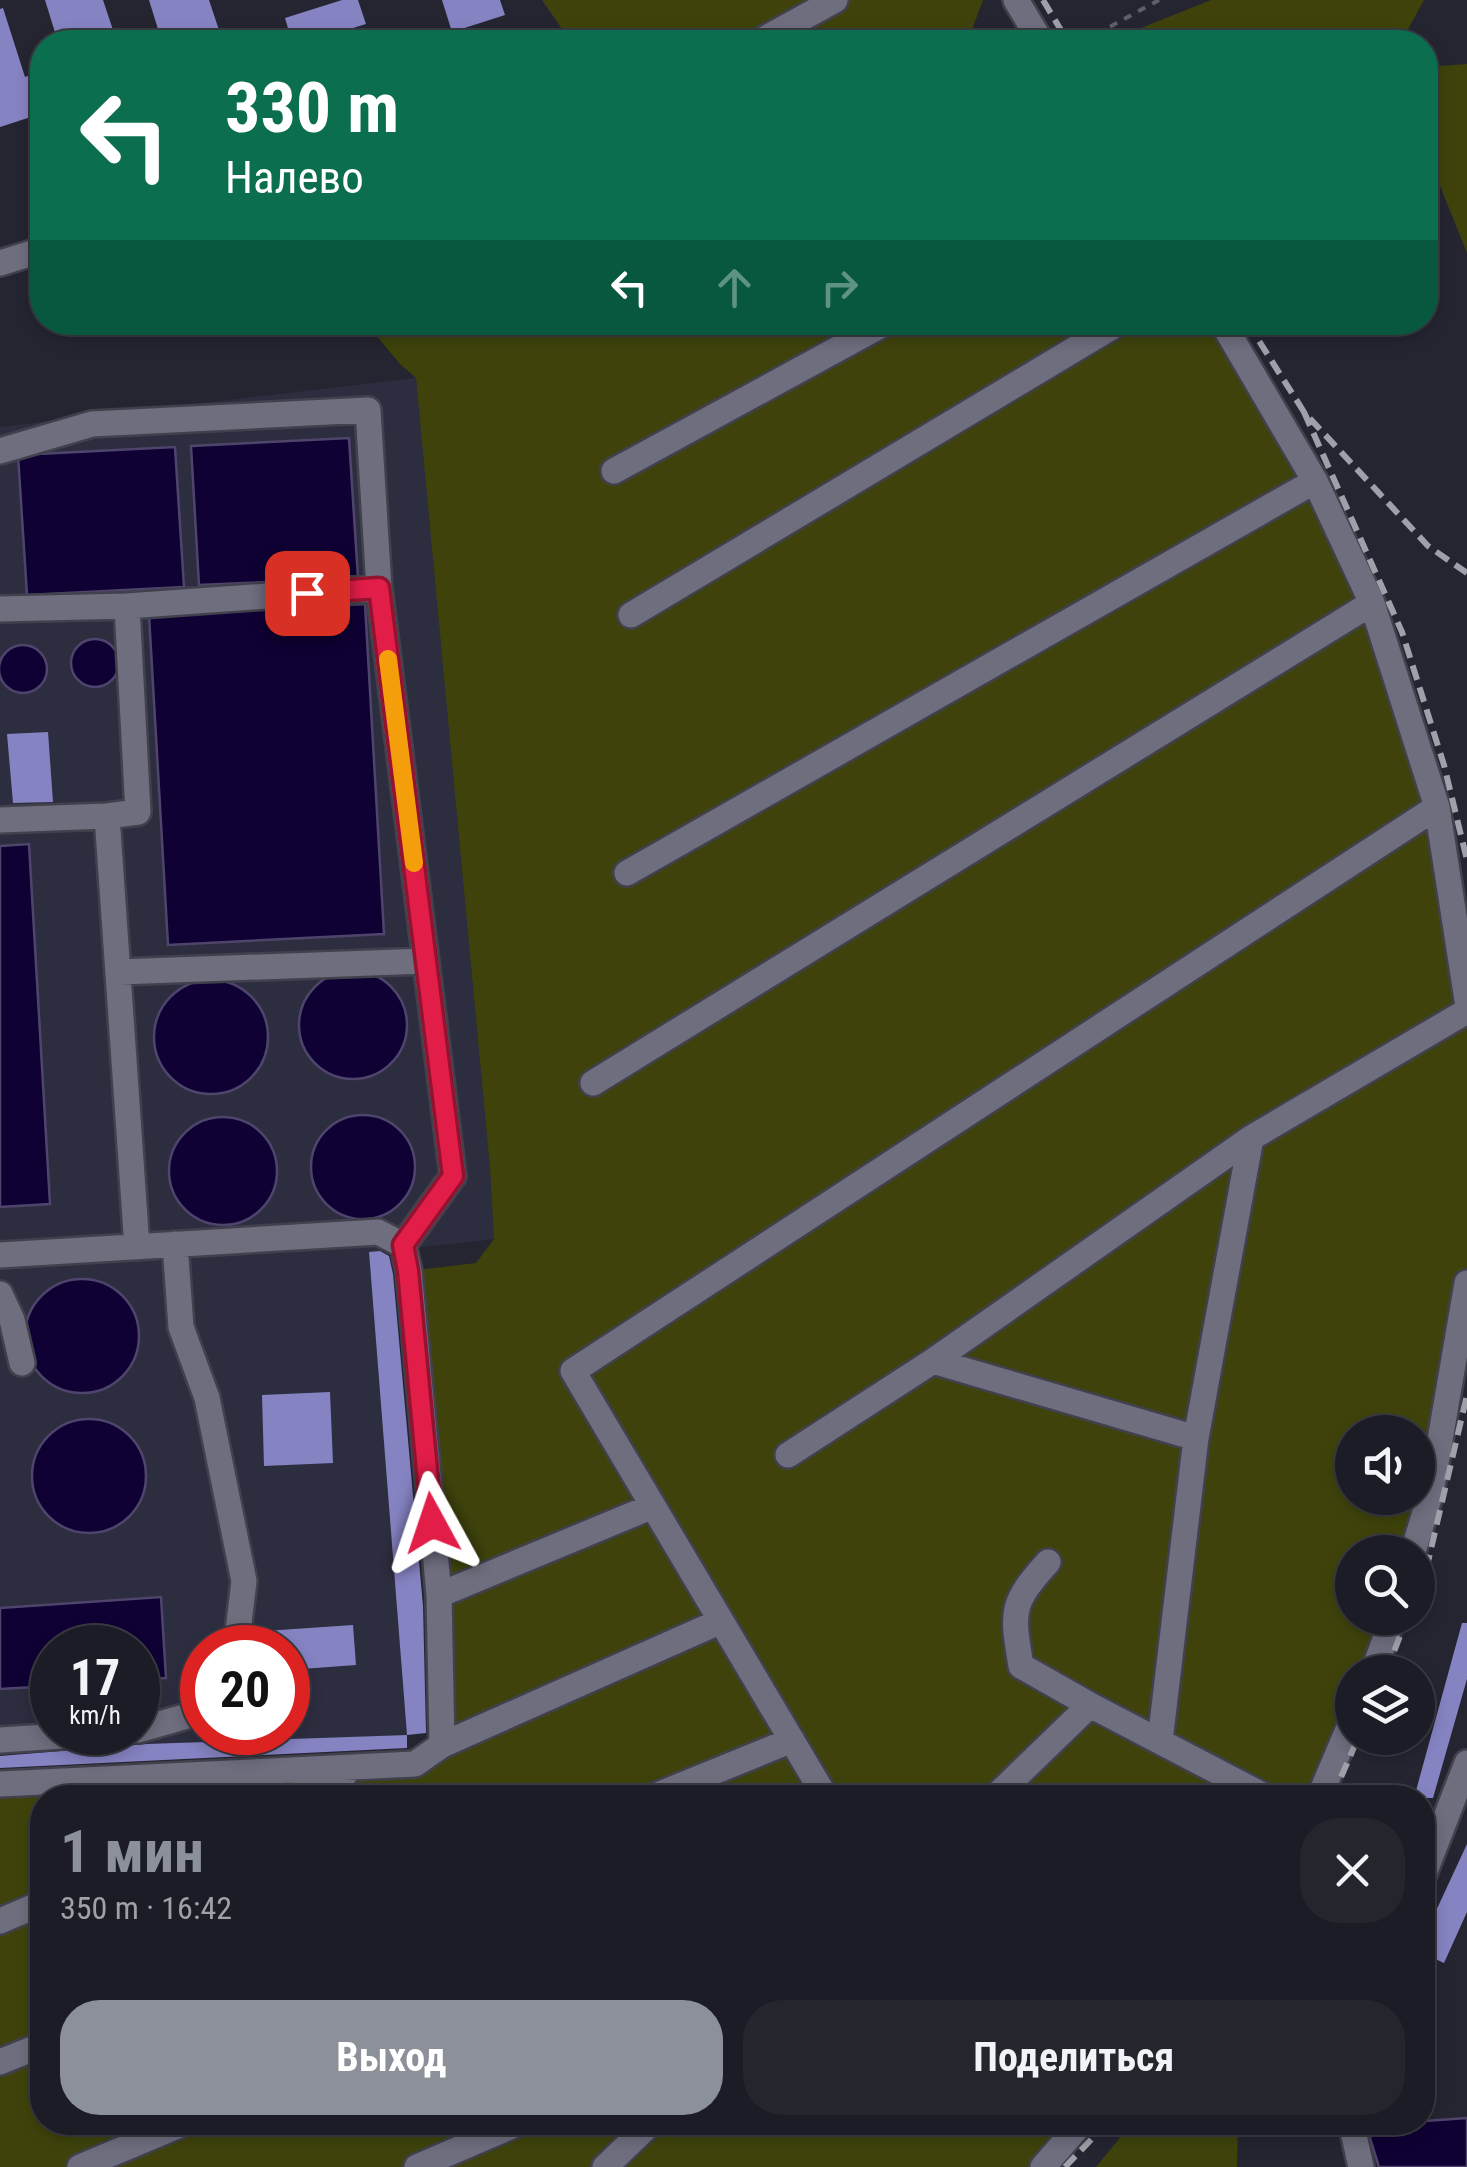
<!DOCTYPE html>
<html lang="ru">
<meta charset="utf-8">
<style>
body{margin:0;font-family:"Roboto Condensed",sans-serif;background:#25252e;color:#f1f3f6;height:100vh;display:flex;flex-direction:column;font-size:38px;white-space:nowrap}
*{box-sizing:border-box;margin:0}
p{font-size:32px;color:#a0a1a7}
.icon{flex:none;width:55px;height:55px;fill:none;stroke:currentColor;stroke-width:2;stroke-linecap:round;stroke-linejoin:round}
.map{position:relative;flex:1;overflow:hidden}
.side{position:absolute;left:30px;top:1785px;width:1405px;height:350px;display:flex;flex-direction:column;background:#1c1c26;border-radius:40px;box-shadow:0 5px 15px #0003,0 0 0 2px #3a3a43}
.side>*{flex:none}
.guide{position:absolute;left:30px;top:30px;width:1408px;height:305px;border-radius:40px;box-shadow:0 5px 15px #0003,0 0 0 2px #3a3a43;background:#0b6e4f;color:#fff;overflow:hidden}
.fabs{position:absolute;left:1335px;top:1415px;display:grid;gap:20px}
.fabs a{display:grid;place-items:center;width:100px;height:100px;border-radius:50%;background:#1c1c26;box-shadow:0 5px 15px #0003,0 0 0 2px #3a3a43;font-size:50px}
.speed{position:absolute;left:30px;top:1625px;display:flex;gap:20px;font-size:50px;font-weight:700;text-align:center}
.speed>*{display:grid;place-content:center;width:130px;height:130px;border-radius:50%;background:#1c1c26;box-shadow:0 5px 15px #0003,0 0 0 2px #3a3a43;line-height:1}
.speed small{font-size:25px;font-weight:400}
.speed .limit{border:15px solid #d22;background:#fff;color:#111}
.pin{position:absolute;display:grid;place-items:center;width:85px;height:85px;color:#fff;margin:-42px;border-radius:20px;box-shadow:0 5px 15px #0006}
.me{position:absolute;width:110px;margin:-55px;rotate:355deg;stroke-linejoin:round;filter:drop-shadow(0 0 8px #0008)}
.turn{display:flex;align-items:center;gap:35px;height:210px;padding:0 30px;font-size:45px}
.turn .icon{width:130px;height:130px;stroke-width:2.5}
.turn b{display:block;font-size:70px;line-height:85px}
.lanes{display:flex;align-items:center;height:95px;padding:0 30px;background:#0003;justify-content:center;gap:50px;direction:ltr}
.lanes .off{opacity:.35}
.round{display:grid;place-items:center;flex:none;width:105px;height:105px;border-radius:40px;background:#25252e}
.head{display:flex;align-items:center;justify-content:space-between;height:170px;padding:0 30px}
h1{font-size:60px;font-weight:700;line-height:75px;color:#8c9099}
.action{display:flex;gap:20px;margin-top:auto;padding:20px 30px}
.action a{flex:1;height:115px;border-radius:40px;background:#8c9099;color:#fff;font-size:40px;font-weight:700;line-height:115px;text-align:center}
.action a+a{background:#25252e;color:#f1f3f6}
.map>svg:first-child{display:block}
</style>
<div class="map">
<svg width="1467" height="2167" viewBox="0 0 1467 2167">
<rect width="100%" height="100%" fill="#252532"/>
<!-- built -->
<path fill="#2d2d40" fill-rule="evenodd" d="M416,378L490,1168L494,1239L369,1253L407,1735L0,1750V427ZM52,1648H138V1732H52ZM202,1648H288V1732H202Z"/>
<!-- green -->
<path fill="#3f430b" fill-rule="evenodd" d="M542,0H983L970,35L947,42H571Z
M1211,0H1424L1401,42H1136V30Z
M1467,64V253L1430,161L1425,160V67Z
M366,323H1222L1315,481L1437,807L1467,1000V1283L1413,1552H1352V1618H1393L1373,1672H1352V1720L1319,1797L42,1798V2122L1082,2123L1043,2167H0V1784L359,1769L442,1744L409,1271L476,1263L494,1239L490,1168L416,378L400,364ZM1352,1432H1418V1498H1352Z
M1132,2123H1238L1237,2167H1096Z"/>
<!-- water -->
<path fill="#0f0134" stroke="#4f456c" stroke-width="2.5" d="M349,438L358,578L199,585L191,446Z
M175,447L184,587L27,595L18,455Z
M365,604L384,934L168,945L149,615Z
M71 663a24 24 0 1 1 48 0a24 24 0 1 1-48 0Z
M-1 669a24 24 0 1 1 48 0a24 24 0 1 1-48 0Z
M29,844L50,1204L0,1207V846Z
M299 1025a54 54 0 1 1 108 0a54 54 0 1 1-108 0Z
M154 1037a57 57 0 1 1 114 0a57 57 0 1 1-114 0Z
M311 1167a52 52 0 1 1 104 0a52 52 0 1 1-104 0Z
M169 1171a54 54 0 1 1 108 0a54 54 0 1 1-108 0Z
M25 1336a57 57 0 1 1 114 0a57 57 0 1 1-114 0Z
M32 1476a57 57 0 1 1 114 0a57 57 0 1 1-114 0Z
M161,1597L166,1678L138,1680V1648H52V1686L0,1689V1608Z
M1467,2118V2167H1379L1370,2138L1372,2130L1383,2124Z"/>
<!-- building -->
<path fill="#8683c3" d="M45,0H103L117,42H58Z
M149,0H209L223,42H162Z
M342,0H358L366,24L308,42H292L285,18Z
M442,0H500L505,15L452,32Z
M3,8L25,77L42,71V92L31,96L37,115L0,127V9Z
M48,732L53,802L13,803L7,734Z
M380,1251L389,1256L393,1274L423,1606L426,1733L407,1735L369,1252Z
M330,1392L333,1463L264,1466L262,1395Z
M1462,1623H1467V1679L1433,1798H1414Z
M353,1625L356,1665L288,1670V1648H266L265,1631Z
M407,1735V1748L0,1768V1756L147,1744Z
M1467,1844V1912L1444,1963L1422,1953V1941Z"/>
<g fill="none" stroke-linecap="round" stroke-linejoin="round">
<!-- minor casing -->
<g stroke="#41414d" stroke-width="30">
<path id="minor" d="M1016,0L1041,42
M759,42L835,0
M0,263L42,250
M1222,322L1315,481L1372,603L1437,807L1467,1000
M0,451L92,424L368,410L379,588
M614,471L887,322
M0,609L127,606
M631,615L1120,322
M0,820L107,816
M627,873L1315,481
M118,972L426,961
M593,1083L1372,603
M175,1244L181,1327L207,1398L244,1581L236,1648
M137,1247L107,816L138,812L127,606L379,588L453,1176L403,1245
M0,1255L378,1232L403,1245L409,1271L439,1595L442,1745L415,1764L0,1784
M0,1294L12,1320L22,1363
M933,1361L1196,1438
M788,1455L933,1361L1251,1138L1467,1011
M1413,1552L1431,1492L1467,1283
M1048,1562C1010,1604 1012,1612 1021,1666L1090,1705
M439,1595L653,1506
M1373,1672L1393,1618
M138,1730L191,1715L202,1708
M0,1740L124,1732
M1160,1741L1196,1438L1251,1138
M442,1745L721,1621
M291,1798L345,1774
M650,1798L792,1740
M826,1798L573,1371L1437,807
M994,1798L1090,1705L1268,1798
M1319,1798L1352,1720
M1422,1879L1467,1763
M0,1921L42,1903
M0,2062L42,2045
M1351,2122L1361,2167
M80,2167L187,2122
M417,2167L521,2122
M605,2167L652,2122
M1043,2167L1082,2122"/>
</g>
<!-- path -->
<path stroke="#5f5f6b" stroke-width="4" stroke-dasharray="8 8" stroke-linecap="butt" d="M1082,42L1159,0"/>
<!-- minor -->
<use href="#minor" stroke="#6e6e7f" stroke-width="25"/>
<!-- rail -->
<path stroke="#a0a0ab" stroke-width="6" stroke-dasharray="15 8" stroke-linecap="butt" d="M1043,0L1068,42
M1247,322L1304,412L1428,546L1467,573
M1304,412L1402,632L1444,765L1467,860
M1418,1591L1427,1566L1467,1395
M1386,1672L1407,1618
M1332,1798L1358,1738
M1065,2167L1108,2122"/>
</g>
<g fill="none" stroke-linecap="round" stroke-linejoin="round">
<!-- route casing -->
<g stroke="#92132f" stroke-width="25">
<path id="route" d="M307,593L379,588L453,1176L403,1245L408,1271L432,1523"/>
</g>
<!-- route -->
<use href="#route" stroke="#e11d48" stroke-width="18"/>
<!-- slow -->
<path stroke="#f59e0b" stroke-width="18" d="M388,659L414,863"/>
</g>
</svg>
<div class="fabs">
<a><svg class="icon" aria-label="sound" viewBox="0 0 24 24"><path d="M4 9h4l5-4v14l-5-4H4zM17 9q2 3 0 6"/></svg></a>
<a><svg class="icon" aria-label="search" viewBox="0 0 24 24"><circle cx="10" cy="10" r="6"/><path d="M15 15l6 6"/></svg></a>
<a><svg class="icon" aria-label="layers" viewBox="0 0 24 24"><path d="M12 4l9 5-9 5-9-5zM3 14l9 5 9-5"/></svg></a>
</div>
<div class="speed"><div>17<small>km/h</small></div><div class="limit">20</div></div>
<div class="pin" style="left:307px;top:593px;background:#d93025"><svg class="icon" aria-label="arrive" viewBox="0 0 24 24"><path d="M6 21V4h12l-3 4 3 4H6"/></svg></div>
<svg class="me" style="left:432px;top:1523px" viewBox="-20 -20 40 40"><path d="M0-17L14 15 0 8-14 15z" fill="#e11d48" stroke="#fff" stroke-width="4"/></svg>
<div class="guide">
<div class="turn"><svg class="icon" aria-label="left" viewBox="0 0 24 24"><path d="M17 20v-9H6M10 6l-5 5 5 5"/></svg><div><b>330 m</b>Налево</div></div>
<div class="lanes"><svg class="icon" aria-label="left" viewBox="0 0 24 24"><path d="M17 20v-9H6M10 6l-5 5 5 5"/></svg><svg class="icon off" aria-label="ahead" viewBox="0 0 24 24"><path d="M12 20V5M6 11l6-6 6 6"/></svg><svg class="icon off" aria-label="right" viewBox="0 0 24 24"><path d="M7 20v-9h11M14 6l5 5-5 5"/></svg></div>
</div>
<section class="side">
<div class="head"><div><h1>1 мин</h1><p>350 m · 16:42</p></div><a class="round"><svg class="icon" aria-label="close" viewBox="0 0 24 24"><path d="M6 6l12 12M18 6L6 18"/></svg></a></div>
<div class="action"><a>Выход</a><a>Поделиться</a></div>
</section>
</div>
